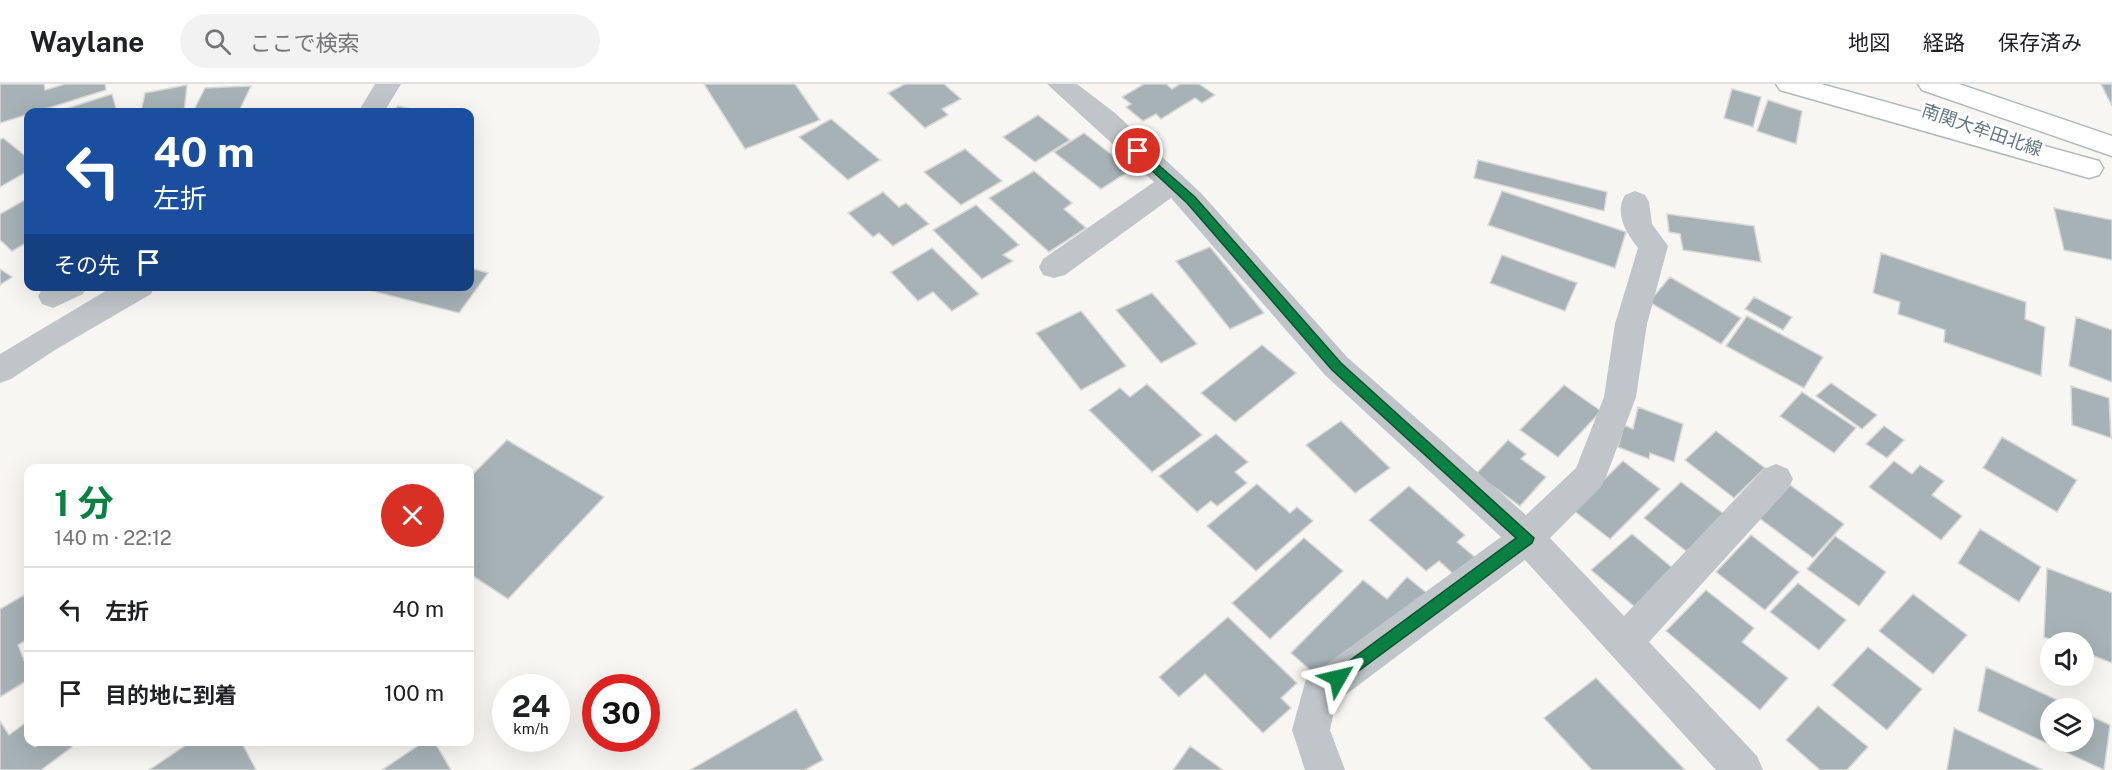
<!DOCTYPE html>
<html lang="ja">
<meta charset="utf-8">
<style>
body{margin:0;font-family:"Public Sans","Noto Sans JP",sans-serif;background:#f2f2f2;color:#202124;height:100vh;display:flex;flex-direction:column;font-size:22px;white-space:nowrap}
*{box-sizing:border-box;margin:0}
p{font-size:20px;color:#757577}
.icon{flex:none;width:33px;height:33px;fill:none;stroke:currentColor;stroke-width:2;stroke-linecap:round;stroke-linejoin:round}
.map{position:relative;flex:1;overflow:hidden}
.drawer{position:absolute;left:24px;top:380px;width:450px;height:282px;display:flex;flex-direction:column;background:#fff;border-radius:12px;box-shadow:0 6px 24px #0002}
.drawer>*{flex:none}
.hud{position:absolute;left:24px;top:24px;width:450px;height:183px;border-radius:12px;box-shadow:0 6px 24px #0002;background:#1a4fa0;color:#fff;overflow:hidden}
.fabs{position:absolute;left:2040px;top:548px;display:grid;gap:12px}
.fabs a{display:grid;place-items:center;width:54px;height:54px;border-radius:50%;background:#fff;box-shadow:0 6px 24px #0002;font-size:30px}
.speed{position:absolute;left:492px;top:590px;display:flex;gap:12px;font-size:30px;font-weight:700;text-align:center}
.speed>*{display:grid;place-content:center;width:78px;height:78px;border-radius:50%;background:#fff;box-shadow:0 6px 24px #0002;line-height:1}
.speed small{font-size:15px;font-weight:400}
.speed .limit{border:9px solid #d22;background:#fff;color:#111}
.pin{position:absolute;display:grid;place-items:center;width:51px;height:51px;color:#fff;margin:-26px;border:3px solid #fff;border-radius:50%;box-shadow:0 2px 6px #0007}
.me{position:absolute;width:66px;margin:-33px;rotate:53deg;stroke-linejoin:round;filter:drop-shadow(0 0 4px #0008)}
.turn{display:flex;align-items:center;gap:21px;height:126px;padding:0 30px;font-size:27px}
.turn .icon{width:78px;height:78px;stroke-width:2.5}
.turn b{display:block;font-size:42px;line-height:51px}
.then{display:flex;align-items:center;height:57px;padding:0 30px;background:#0003;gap:12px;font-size:22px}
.round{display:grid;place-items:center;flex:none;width:63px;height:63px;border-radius:32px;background:#f2f2f2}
.headline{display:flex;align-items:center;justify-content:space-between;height:102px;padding:0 30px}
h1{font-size:36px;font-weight:700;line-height:45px;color:#0b8043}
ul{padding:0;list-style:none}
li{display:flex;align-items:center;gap:18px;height:84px;padding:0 30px;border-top:2px solid #e0e0e0}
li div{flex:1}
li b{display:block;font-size:22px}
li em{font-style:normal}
header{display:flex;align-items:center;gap:36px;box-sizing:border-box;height:84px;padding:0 30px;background:#fff;border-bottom:2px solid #e0e0e0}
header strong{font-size:28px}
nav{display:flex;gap:33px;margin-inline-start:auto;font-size:21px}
.search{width:420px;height:54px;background:#f2f2f2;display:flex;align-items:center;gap:15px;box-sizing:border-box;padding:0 21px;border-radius:33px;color:#757577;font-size:22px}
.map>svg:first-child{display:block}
</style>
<header>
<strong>Waylane</strong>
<div class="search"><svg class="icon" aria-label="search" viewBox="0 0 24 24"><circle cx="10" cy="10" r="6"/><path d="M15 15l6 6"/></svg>ここで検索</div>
<nav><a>地図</a><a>経路</a><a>保存済み</a></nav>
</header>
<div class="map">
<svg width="2112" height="686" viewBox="0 0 2112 686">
<rect width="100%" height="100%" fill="#f7f6f3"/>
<!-- building -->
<path fill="#a6b2b6" stroke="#d8d8d6" stroke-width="1.5" d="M0,0H44L45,6L65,0H105L106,6L0,39Z
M704,0H795L820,36L745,65Z
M905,0H944L961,15L942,25L948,31L925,44L888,9Z
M1144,0H1166L1172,5L1180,0H1199L1215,11L1202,19L1195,14L1161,35L1156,30L1143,37L1126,23L1131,20L1122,13Z
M2101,0H2112V22Z
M187,1L184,28H141L145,9Z
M251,2L239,27L193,28L205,4Z
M1732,5L1761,13L1753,43L1724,34Z
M112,10L117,28H56Z
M1768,16L1802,27L1796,60L1757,47Z
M398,22L425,28H392Z
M1038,31L1070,56L1035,78L1003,53Z
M831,35L880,76L848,96L799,53Z
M1084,49L1131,86L1101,105L1054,68Z
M3,54L28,74V87L0,103V56Z
M965,65L1002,97L961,121L924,88Z
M1478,76L1607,108L1604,127L1474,94Z
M1034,87L1072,119L1064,125L1086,144L1049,168L989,114Z
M1502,107L1626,148L1615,184L1488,141Z
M883,108L899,123L906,119L929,140L893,162L879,149L873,153L848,129Z
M28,114V158L12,167L0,156V130Z
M976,121L1019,161L1003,171L1013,177L982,195L933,146Z
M2054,124L2112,136V176L2064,166Z
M1667,130L1754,142L1761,178L1683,166L1680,150L1669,148Z
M1210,163L1264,229L1230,245L1176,177Z
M932,164L979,210L952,227L933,208L918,217L891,188Z
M1881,169L2026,218L2025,235L2045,243L2041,292L1944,258L1945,246L1898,230L1900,218L1873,209Z
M1502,171L1577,199L1565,227L1490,199Z
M470,184L488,189L459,229L353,202H470Z
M0,185L12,193L0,201Z
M1670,193L1741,234L1721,260L1649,218Z
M1152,209L1197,260L1161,279L1116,226Z
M1754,213L1792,233L1783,246L1745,225Z
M1081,227L1126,282L1081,306L1036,249Z
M1747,232L1823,273L1804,304L1726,262Z
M2076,233L2112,246V298L2069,282Z
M1262,261L1296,289L1235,338L1201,309Z
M1831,299L1877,331L1862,345L1816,312Z
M1147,300L1202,351L1152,388L1089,326L1120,304L1130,313Z
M1564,301L1601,327L1558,373L1520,346Z
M2071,302L2109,314L2111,354L2072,341Z
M1802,308L1856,344L1834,369L1780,332Z
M1638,323L1683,340L1674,378L1650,369L1649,375L1618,363L1624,341L1633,345Z
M1341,337L1390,384L1355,409L1306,361Z
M1884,342L1904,356L1887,374L1866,360Z
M1716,347L1765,384L1734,414L1685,376Z
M1216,350L1248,378L1235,388L1247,399L1217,422L1211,417L1197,428L1159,392Z
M2002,353L2077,396L2057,428L1983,384Z
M507,356L604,413L508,515L470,490V393Z
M1508,356L1526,370L1521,375L1546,393L1520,422L1476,390Z
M1623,377L1660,405L1610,455L1573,426Z
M1894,377L1912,390L1920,381L1944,397L1932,411L1962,432L1941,456L1869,403Z
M1681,398L1728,433L1691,471L1644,434Z
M1257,400L1290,429L1297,423L1313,437L1256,487L1207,442Z
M1790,401L1844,440L1813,474L1759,434Z
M1409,402L1465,451L1457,458L1477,475L1457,493L1439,477L1426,487L1369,436Z
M1980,445L2041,483L2019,518L1958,479Z
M1632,450L1675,486L1635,523L1591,486Z
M1751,451L1799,488L1765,526L1716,488Z
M1835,452L1886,488L1859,522L1807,485Z
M1304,454L1343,487L1270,555L1232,519Z
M2047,484L2112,509V579L2084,568V558H2058L2044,553Z
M1407,493L1428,510L1335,608L1291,569L1363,496L1387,515Z
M1798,499L1846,536L1819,566L1770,528Z
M1706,506L1754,544L1742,558L1788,594L1760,626L1666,547Z
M1913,510L1967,551L1933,590L1879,547Z
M24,511L28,521V555L18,561L28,586V596L0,613V525Z
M1228,533L1297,599L1281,614L1291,624L1263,649L1205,590L1179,613L1159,593Z
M1868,563L1922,605L1887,646L1832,601Z
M1986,583L2074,624H2050V657H2084V629L2110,641L2104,686L1978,627Z
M1596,594L1685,686H1592L1544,634Z
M1818,622L1868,663L1847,686H1820L1786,656Z
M796,625L823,676L805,686H690Z
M0,637L9,651L28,637V657L35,663L44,657H67L72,663L41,686H0Z
M1954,644L2043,686H1947Z
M192,657H241L256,686H149Z
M425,657H434L451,686H382Z
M1190,662L1223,686H1173Z"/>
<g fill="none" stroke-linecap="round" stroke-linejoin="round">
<!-- major casing -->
<g stroke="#b2b9bc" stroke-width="3">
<path id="major" d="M1776,0H1821L2099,77L2103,84L2099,91L2089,94L1780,6Z
M1918,0H1959L2112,52V72L1922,6Z"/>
</g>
<!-- minor -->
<path fill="#bfc5c8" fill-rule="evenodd" d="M375,0H401L384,28H358Z
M1047,0H1077L1115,29L1201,109L1347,273L1526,431L1576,384L1604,313L1615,240L1638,164C1626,149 1614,129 1625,111L1635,107L1645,111L1649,118L1652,140L1668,162L1647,240L1636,313L1606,393L1601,403L1550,454L1624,532L1764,385L1776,380L1788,385L1793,395L1788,405L1649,558L1757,672L1763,686H1716L1525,476L1336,618L1330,646L1345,686H1305L1292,646L1306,595L1501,453L1325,291L1171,114L1065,191L1054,194L1043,191L1039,183L1043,175L1154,98Z
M44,202H87L83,210L53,224L42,220L38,212Z
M114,202H155L151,210L55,266L11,295L0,299V270Z"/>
<!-- major -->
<use href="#major" fill="#fff" fill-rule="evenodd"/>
</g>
<!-- route -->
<path fill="#0b8043" stroke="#07532c" stroke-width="1.5" d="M1138,63L1195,113L1341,279L1534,454L1532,459L1338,602L1333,599L1330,594L1333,589L1516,454L1332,286L1187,119L1134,70L1132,67Z"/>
<g text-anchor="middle" stroke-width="6" stroke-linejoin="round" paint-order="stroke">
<!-- street labels -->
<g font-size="18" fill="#607780" stroke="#fff">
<text transform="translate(1982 46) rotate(19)" y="6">南関大牟田北線</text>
</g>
</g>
</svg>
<div class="fabs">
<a><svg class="icon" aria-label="sound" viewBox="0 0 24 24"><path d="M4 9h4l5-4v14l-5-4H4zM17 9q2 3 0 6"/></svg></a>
<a><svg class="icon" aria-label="layers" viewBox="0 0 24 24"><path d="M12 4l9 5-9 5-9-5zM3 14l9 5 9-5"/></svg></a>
</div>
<div class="speed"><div>24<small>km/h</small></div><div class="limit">30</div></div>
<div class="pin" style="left:1138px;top:67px;background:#d93025"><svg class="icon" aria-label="arrive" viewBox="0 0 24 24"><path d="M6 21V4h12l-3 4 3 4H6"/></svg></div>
<svg class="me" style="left:1338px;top:594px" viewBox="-20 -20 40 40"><path d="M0-17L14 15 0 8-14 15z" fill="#0b8043" stroke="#fff" stroke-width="4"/></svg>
<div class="hud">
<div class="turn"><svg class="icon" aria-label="left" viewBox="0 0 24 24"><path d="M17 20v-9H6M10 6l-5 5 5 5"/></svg><div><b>40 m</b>左折</div></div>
<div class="then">その先<svg class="icon" aria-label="arrive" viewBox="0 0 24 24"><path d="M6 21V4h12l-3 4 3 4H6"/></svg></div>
</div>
<section class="drawer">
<div class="headline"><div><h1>1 分</h1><p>140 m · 22:12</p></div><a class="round" style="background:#d93025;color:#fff"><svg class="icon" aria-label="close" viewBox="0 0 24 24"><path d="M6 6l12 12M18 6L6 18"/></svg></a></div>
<ul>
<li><svg class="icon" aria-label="left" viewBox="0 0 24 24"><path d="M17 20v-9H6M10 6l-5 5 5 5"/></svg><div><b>左折</b></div><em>40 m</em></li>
<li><svg class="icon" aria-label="arrive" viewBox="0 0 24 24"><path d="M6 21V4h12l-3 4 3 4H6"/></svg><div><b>目的地に到着</b></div><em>100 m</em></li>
</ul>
</section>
</div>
